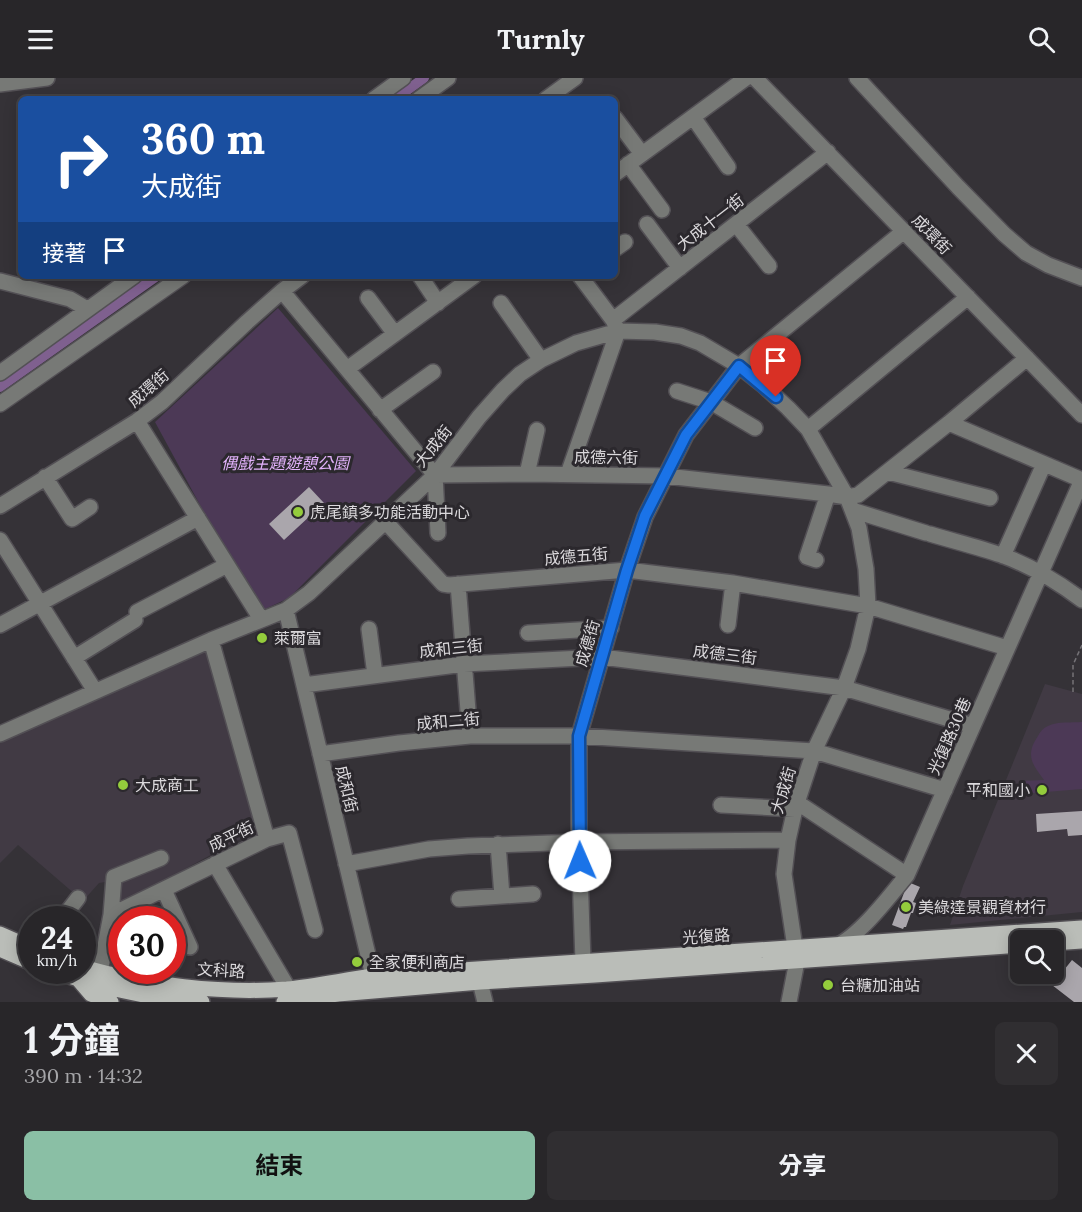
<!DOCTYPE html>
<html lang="zh-TW">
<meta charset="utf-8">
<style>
body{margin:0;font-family:Lora,"Noto Sans TC",serif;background:#302e31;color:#f1f3f6;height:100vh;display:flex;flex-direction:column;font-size:22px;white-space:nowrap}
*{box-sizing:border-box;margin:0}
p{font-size:20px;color:#a5a5a8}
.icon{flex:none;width:33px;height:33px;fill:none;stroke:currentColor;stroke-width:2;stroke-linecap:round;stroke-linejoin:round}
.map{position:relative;height:924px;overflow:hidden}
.sheet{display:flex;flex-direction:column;background:#282629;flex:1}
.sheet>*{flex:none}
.hud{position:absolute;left:18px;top:18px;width:600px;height:183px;border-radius:9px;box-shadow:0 3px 15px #0003,0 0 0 2px #444346;background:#1a4fa0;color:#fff;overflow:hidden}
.fabs{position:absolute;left:1010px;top:852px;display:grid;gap:12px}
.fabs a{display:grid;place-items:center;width:54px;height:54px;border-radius:9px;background:#282629;box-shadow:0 3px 15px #0003,0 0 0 2px #444346;font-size:30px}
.speed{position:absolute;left:18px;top:828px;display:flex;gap:12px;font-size:30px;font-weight:700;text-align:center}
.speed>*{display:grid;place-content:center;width:78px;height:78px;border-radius:50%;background:#282629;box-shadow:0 3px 15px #0003,0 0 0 2px #444346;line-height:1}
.speed small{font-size:15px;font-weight:400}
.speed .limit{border:9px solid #d22;background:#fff;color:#111}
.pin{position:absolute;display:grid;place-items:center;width:51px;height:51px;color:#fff;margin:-62px -26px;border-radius:50% 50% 50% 0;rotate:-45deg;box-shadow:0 0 6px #0007}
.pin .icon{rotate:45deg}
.me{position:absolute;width:66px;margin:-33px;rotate:359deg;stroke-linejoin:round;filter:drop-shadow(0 0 4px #0008)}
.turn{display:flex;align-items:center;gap:21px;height:126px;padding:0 24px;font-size:27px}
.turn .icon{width:78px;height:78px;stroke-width:2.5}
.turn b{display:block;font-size:42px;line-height:51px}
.then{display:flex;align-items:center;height:57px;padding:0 24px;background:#0003;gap:12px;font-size:22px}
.round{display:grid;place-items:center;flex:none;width:63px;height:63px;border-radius:9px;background:#302e31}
.overview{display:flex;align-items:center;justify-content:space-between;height:102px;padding:0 24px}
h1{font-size:36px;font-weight:700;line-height:45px}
.action{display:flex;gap:12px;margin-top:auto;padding:12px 24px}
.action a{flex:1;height:69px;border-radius:9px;background:#8abfa5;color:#111;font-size:24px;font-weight:700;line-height:69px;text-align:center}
.action a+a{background:#302e31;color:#f1f3f6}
header{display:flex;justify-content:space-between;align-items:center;height:78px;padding:0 24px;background:#282629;font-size:27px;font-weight:700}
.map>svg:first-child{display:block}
</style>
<header><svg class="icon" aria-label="menu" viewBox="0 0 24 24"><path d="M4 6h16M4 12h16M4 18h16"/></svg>Turnly<svg class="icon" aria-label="search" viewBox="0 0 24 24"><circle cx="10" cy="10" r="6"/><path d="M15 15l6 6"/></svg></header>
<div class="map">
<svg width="1082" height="924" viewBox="0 0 1082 924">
<rect width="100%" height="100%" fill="#353237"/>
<!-- built -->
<path fill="#413a44" d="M207,572L259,751L122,825L112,803L99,805L83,823L18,767L0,785V663Z
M1045,606L1082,616V834L950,847L963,808Z"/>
<!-- green -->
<path fill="#4c3956" d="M278,230L416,393L289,520L265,531L231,484L155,344Z
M1082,644V711L1022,716L1020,703L1044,702C1032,686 1025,677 1038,658C1040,654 1043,650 1048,648C1057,643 1072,645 1082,644Z"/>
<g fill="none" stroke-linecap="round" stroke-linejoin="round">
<!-- canal -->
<path stroke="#7f608f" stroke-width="10" d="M395,21L424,0
M0,309L157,198"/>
</g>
<!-- building -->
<path fill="#aaa6ac" d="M309,409L324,425L284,462L269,446Z
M1082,733V757L1068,758L1067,751L1037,754L1036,736Z
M908,804L920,809L913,824L916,825L913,835H911L906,849H904L903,851L892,847Z
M1072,882L1082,890V924H1074L1052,907Z"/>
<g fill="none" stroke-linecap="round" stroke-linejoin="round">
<!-- minor casing -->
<g stroke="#535055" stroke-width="18">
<path id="minor" d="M755,0L1082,337
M857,0L958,109L1004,156L1026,175L1048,187L1082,200
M0,6L47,0
M374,21L403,0
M419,21L448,0
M546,21L575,0
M693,39L728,89
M615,40L642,76
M628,86L662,132
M615,96L746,0
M647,146L680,190
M736,146L769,188
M615,171L625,164
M420,198L438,225
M0,203L70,221L87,231
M282,213L435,397
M368,220L395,256
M501,225L541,282
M613,242L828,74
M347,291L474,198
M0,295L134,198
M677,313L711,324L755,350
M0,326L183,198
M380,332L433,294
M137,343L261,541
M949,345L1082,402
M808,351L968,219
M888,394L990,420
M527,396L537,352
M568,396L618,253L613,242L580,198
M435,397L527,396L666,398L828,416L847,419L858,417L949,345L1027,280
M435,397L438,455
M45,399L72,441L90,429
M0,428L137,343L162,324L247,244L282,213L302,198
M852,432L926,455
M385,443L443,506L449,507L627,492L733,505L868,528L1007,570
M930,456C953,463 978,469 1001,477C1029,487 1058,504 1082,522
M0,462L95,613
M1003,478L1044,386
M816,482L807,479L828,416
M458,506L470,658
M286,532L373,898L363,903
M137,534L227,487
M0,547L198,440
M728,547L733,505
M369,551L375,597
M528,555L611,550
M211,562L267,761
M74,580L135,542
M304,607L464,586L602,579L844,610L973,648
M0,656L211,562L286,532L309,515L435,397L479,339L503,312L520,296L541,282L576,265L618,253L655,254L681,258L700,265L739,288L763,307L788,330L808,351L847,419L859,450L866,491L868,528L858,571L844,610L814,673L795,731L788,762L784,796L797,883L789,924
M320,676L399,665L470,658H579L814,673L945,712
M798,725L907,797
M721,727L795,731
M498,766L502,818
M215,786L294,920
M346,786L429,771L468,768L579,764L788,762
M164,812L190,869
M459,821L533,816
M111,837L114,799L161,780
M61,842L78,820
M834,869C858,860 890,818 907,797L1082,402
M583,884L579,764V658L627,492L645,439L686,357L739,288L904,153
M100,894L111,837L267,761L289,755L315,852
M480,904L485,924"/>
</g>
<!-- major casing -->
<g stroke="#535055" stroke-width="18">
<path id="major" d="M0,856L32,870
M1053,865L1082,863
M0,871L32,885
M82,889C145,907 222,916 287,911C316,908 344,902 373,898L1082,850
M51,892C99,909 151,921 202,924
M79,902L91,916L111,924
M284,924L338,916L480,904L595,897L1020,867"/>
</g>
<!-- path -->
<path stroke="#757377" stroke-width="1.5" stroke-dasharray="4.5 3" stroke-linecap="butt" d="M1073,614V587L1082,567"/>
<!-- minor -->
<use href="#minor" stroke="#777976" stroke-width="15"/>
<!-- major -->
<use href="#major" stroke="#babdb8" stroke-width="15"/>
</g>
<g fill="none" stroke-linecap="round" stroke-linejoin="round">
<!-- route casing -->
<g stroke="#114b97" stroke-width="15">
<path id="route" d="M580,783L579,658L627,492L645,438L686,357L739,288L776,319"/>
</g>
<!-- route -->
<use href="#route" stroke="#1a73e8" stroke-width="10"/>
</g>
<!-- markers -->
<g fill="#94cc3c" stroke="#2b282d" stroke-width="2">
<circle cx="298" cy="434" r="6"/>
<circle cx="262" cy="560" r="6"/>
<circle cx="123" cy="707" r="6"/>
<circle cx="1042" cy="712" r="6"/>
<circle cx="906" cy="829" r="6"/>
<circle cx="357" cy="884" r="6"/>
<circle cx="828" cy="907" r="6"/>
</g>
<g text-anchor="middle" stroke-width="6" stroke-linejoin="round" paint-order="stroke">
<!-- street labels -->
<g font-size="16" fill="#dbd9dc" stroke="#2b282d">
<text transform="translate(710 144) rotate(-38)" y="6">大成十一街</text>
<text transform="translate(932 156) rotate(46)" y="6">成環街</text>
<text transform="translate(148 310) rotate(-41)" y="6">成環街</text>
<text transform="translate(433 368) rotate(-51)" y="6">大成街</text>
<text transform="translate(606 379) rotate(1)" y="6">成德六街</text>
<text transform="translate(576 478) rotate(-5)" y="6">成德五街</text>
<text transform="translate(587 565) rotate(-73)" y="6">成德街</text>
<text transform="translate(451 570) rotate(-6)" y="6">成和三街</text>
<text transform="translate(725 576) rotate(7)" y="6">成德三街</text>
<text transform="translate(448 643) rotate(-5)" y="6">成和二街</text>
<text transform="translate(949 658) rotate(-66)" y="6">光復路30巷</text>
<text transform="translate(347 711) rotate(77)" y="6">成和街</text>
<text transform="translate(783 712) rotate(-73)" y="6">大成街</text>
<text transform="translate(231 758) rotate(-26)" y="6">成平街</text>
<text transform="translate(706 858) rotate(-4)" y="6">光復路</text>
<text transform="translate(221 892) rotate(3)" y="6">文科路</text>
</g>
<!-- park labels -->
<g font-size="16" font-style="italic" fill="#e2b2fb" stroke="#2b282d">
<text x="285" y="391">偶戲主題遊憩公園</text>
</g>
<!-- poi labels -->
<g font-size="16" fill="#dbd9dc" stroke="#2b282d" text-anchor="start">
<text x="310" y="440">虎尾鎮多功能活動中心</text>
<text x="274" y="566">萊爾富</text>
<text x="135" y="713">大成商工</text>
<text x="1030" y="718" text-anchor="end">平和國小</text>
<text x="918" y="835">美綠達景觀資材行</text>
<text x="369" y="890">全家便利商店</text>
<text x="840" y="913">台糖加油站</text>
</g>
</g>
</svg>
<div class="fabs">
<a><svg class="icon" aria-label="search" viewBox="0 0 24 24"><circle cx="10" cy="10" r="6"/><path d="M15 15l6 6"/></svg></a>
</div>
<div class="speed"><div>24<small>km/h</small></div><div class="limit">30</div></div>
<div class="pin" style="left:776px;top:319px;background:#d93025"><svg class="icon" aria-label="arrive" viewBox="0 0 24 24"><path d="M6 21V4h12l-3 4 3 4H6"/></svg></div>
<svg class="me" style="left:580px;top:783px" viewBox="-20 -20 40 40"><circle r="19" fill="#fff"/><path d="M0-13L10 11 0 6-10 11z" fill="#1a73e8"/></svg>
<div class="hud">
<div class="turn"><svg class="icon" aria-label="right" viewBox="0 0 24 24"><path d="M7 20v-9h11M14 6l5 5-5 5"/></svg><div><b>360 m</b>大成街</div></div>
<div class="then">接著<svg class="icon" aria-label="arrive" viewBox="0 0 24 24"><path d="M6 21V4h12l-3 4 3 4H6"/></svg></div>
</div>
</div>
<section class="sheet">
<div class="overview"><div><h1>1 分鐘</h1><p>390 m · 14:32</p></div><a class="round"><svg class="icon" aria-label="close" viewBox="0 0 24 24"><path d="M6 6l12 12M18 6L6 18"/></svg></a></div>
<div class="action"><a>結束</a><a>分享</a></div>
</section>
